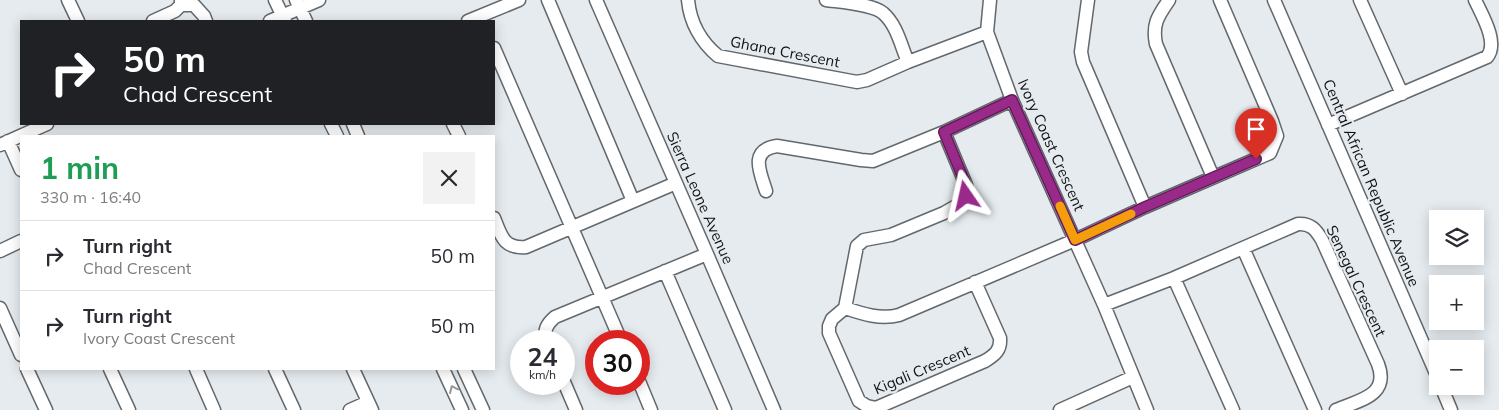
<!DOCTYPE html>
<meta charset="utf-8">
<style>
body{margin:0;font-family:Mulish,sans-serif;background:#f2f2f3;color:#2b2b33;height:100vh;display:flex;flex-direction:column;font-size:19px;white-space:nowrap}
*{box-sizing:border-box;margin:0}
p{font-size:16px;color:#7c7c81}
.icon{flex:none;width:28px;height:28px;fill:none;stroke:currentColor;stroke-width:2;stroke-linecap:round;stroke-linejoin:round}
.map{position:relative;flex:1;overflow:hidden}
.sheet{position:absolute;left:20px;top:135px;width:475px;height:235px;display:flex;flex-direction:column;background:#fff;border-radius:0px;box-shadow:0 2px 12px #0003}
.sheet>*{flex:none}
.top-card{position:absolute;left:20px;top:20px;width:475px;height:105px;border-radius:0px;box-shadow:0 2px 12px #0003;background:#202124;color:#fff;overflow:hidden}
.controls{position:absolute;left:1429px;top:210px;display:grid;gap:10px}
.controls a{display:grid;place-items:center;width:55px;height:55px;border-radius:0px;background:#fff;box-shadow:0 2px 12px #0003;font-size:25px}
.speed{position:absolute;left:510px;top:330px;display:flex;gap:10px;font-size:25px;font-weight:700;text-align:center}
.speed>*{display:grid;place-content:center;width:65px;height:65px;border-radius:50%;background:#fff;box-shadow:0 2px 12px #0003;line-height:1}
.speed small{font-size:12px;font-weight:400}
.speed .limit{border:8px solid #d22;background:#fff;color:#111}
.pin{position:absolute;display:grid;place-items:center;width:42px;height:42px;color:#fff;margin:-51px -21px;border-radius:50% 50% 50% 0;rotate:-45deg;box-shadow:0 0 5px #0007}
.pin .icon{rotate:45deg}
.me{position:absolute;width:55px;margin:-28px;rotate:349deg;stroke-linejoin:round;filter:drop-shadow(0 0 4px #0008)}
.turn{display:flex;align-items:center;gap:18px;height:105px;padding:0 20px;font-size:22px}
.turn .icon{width:65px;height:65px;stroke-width:2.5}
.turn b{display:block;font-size:35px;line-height:42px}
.round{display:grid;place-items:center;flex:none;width:52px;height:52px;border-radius:0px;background:#f2f2f3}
.headline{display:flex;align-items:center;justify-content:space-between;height:85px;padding:0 20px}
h1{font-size:30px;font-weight:700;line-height:38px;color:#1e9e55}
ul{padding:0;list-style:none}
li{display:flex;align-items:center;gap:15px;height:70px;padding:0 20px;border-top:1px solid #e1e1e2}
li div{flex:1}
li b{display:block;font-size:19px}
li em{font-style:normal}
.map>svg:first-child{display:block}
</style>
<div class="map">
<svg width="1499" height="410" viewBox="0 0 1499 410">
<rect width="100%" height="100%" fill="#e5ebef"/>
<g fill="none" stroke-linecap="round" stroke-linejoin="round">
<!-- minor casing -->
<g stroke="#63686c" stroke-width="15">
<path id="minor" d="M68,0L78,21
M275,0L285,21
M296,0L306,21
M548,0L633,201
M596,0L707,254L774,410
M688,0C690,22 701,42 718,56L857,82L867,80L908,62L987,32
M826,0C840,2 872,4 883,13C897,25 901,46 908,62
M990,0L987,32L1012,100L1104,305L1147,410
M1088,0L1081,52L1083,62L1145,207
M1169,0C1158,16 1152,24 1156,44L1213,177
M1274,0L1438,378
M1360,0L1402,94
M181,5H194L204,16L206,21
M153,21L175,11L181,5V0
M270,21L319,0
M468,21L519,0
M494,48L621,341
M331,124L337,136
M353,124L358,136
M453,124L459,136
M1328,125L1487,57C1499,43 1482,15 1475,0
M944,132L966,185V196L958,205L944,213L891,235L864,240L857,246L845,308L832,319L829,326V333L859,401L867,406L876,408L985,361C995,355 1001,350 1000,338L975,282
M8,141L21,170
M0,145L47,124
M766,191C760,172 749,150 777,146L861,160L873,161L944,132L1012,100
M494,218C501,235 503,249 526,247L676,183
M1243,248L1315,410
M0,251L21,241
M665,271L725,410
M1174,278L1233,410
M1104,305L1174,278L1298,224C1311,223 1316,230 1322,240L1378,364C1390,396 1359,400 1336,410
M0,308L21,355
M845,308C863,314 881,320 899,315L1075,240L1145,207L1270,153L1277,136L1272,121L1220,0
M547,341C543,330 547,324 555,317L707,254
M27,369L46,410
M110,369L129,410
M196,369L214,410
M275,369L294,410
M353,369L372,410
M443,369L462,410
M464,369L483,410
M639,381L651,410
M564,382L576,410
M1441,386L1451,410
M350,410L368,402
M1060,410L1133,377"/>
</g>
<!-- minor -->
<use href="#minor" stroke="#fff" stroke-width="12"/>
</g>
<!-- one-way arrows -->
<defs><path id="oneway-chevron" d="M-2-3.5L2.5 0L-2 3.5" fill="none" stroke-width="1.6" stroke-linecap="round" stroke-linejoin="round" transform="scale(1.25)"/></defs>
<use stroke="#949596" href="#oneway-chevron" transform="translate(453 389) rotate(-115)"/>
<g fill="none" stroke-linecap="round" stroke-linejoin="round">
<!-- route casing -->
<g stroke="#631b5a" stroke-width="12">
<path id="route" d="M966,196V185L944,132L1012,100L1075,240L1145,207L1256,159"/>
</g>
<!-- route -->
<use href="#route" stroke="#992a8a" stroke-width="9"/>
<!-- slow -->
<path stroke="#f59e0b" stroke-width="9" d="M1060,206L1075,240L1131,214"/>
</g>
<g text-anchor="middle" stroke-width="4.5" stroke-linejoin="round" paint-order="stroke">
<!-- street labels -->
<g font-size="15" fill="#111315" stroke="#e5ebef">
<text transform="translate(785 52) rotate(11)" y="5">Ghana Crescent</text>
<text transform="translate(1051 145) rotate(66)" y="5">Ivory Coast Crescent</text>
<text transform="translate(1371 183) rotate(67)" y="5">Central African Republic Avenue</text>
<text transform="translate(700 198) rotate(66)" y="5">Sierra Leone Avenue</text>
<text transform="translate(1356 281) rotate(65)" y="5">Senegal Crescent</text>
<text transform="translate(922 370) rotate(-23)" y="5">Kigali Crescent</text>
</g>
</g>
</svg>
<div class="controls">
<a><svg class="icon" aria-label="layers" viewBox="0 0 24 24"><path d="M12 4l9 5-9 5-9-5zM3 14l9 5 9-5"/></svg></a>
<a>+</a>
<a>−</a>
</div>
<div class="speed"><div>24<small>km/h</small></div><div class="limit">30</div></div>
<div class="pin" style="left:1256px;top:159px;background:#d93025"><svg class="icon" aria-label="arrive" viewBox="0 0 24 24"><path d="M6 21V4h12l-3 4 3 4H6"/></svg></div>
<svg class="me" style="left:966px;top:196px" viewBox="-20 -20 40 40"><path d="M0-17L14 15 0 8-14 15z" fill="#992a8a" stroke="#fff" stroke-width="4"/></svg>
<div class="top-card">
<div class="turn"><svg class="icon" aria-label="right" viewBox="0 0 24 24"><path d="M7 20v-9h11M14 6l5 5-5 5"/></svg><div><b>50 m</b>Chad Crescent</div></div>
</div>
<section class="sheet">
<div class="headline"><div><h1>1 min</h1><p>330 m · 16:40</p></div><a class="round"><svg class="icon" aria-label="close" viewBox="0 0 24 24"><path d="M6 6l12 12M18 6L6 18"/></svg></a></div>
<ul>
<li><svg class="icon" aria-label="right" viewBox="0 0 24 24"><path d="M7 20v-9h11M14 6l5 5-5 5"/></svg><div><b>Turn right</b><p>Chad Crescent</p></div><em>50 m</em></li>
<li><svg class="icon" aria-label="right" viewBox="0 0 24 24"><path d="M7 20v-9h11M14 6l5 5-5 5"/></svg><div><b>Turn right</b><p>Ivory Coast Crescent</p></div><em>50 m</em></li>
</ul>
</section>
</div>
